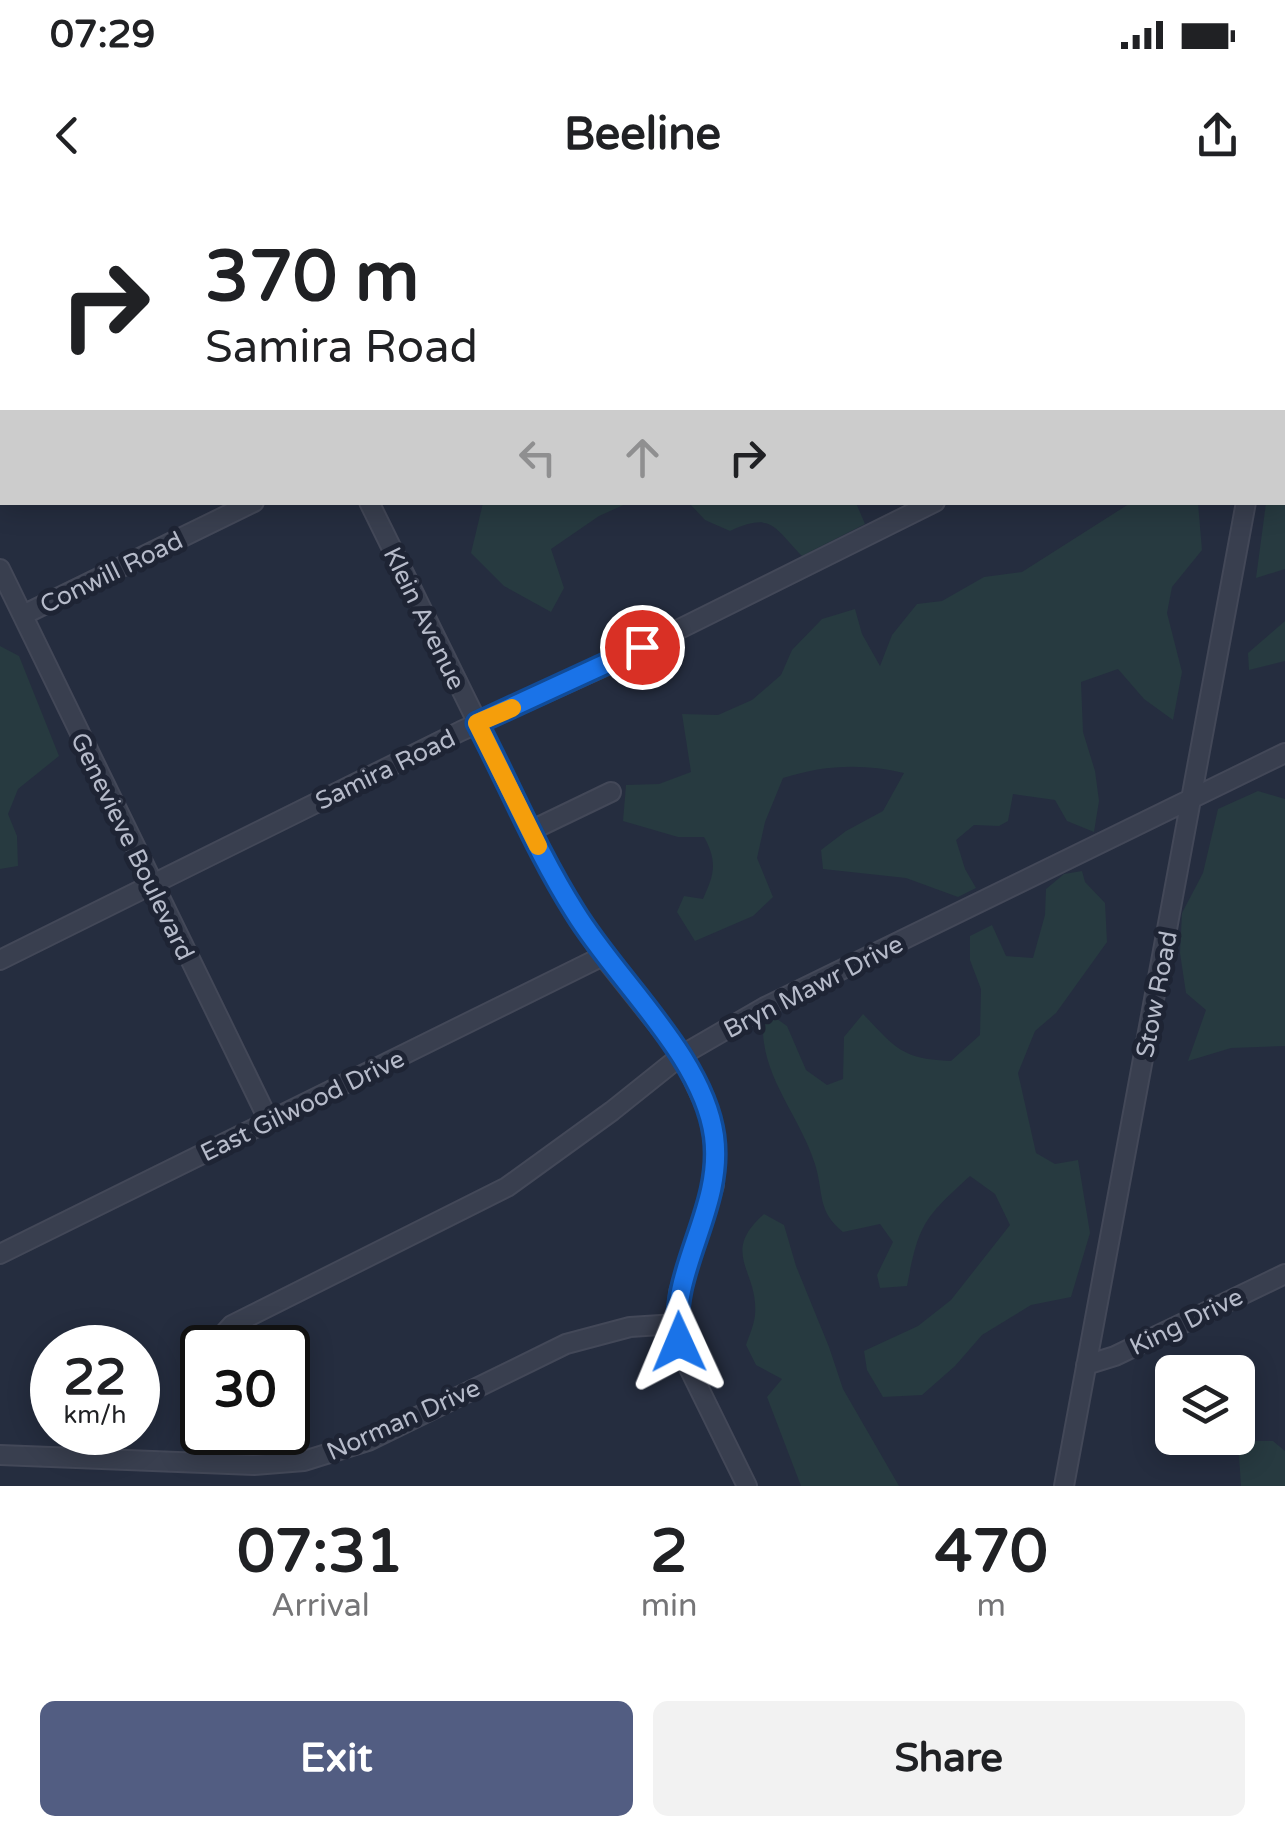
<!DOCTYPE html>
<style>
body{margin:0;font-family:"Varela Round",sans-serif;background:#f2f2f2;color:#202124;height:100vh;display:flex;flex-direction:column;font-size:38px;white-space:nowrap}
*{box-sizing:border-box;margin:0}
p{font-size:32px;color:#757577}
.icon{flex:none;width:55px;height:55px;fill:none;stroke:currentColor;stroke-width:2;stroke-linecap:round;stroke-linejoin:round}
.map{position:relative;height:1286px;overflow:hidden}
.drawer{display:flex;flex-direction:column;background:#fff;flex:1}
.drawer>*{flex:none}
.guide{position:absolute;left:0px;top:0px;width:1285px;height:305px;box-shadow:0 5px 25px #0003;background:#fff;color:#202124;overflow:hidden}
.buttons{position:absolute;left:1155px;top:1155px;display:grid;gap:20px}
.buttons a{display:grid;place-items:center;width:100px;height:100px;border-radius:15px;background:#fff;box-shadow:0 5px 25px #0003;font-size:50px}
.speed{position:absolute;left:30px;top:1125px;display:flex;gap:20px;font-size:50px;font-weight:700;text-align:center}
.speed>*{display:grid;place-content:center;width:130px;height:130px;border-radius:50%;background:#fff;box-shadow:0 5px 25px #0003;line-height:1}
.speed small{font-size:25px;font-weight:400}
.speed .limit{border:5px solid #111;border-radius:15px;background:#fff;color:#111}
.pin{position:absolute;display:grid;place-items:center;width:85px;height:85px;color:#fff;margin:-42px;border:5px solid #fff;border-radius:50%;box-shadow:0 2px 10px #0007}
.me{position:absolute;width:110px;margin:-55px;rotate:359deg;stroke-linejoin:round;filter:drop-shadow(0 0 8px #0008)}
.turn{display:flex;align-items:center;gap:35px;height:210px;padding:0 40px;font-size:45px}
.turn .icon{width:130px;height:130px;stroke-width:2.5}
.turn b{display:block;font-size:70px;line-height:85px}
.lanes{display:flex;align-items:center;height:95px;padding:0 40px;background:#0003;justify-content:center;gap:50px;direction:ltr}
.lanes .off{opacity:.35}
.eta{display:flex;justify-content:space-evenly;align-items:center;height:170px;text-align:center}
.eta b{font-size:60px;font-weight:700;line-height:70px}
.action{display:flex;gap:20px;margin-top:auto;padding:20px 40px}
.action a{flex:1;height:115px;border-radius:15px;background:#525d82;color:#fff;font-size:40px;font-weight:700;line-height:115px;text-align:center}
.action a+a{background:#f2f2f2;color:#202124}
.status{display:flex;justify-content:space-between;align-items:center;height:70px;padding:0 50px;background:#fff;direction:ltr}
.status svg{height:28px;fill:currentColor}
header{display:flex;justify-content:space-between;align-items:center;height:130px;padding:0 40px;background:#fff;font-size:45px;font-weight:700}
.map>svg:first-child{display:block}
</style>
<div class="status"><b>07:29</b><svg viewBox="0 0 49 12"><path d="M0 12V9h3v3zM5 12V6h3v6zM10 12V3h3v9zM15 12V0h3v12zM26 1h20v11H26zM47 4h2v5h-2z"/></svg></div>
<header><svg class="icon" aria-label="back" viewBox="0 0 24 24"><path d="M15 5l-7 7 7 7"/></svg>Beeline<svg class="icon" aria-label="share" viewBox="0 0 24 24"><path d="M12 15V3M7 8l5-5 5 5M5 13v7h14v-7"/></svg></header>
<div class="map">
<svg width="1285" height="1286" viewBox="0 0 1285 1286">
<rect width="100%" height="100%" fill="#252d3f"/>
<!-- green -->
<path fill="#273a40" d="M1285,284V369L1256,378L1266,303L1282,302Z
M1132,302L1198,303L1202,350L1172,387L1167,413L1182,472L1173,520L1144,499L1118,469L1081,482L1083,532L1095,571L1099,601L1094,632L1067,621L1055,600L1013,594L1008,621L999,626L974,625L956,640L965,669L976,688L958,697L906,678L823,669L821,650L846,631L883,611L904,573C863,563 823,565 783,578L765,622L757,658L773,697L753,716L695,741L677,712L684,696L703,699C714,675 718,662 704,637H678L623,621L626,585L659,584L691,572L682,514L718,515L752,500L781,475L792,450L822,419L855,409L862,434L880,466L892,435L917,404L942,401L984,377L1022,372Z
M483,303V302L628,303L599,316L551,349L564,388L551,412L504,386L471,353Z
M689,303H856L865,324L802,356C773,326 772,312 730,331L705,320Z
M1285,421V461L1249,470L1248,453Z
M0,446L19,456L59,556L18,589L8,614L17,636L18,666L0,669Z
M1258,591L1285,599V846L1231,848L1188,861L1206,810L1186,793L1180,753L1182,713L1203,673L1218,609Z
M1082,671L1085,682L1105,703L1107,742L1056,813L1035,831L1018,873L1036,953L1055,964L1078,960L1090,1033L1071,1097L1031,1105L982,1135L955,1166L922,1195L883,1197L867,1170L864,1151L918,1126L951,1100L1010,1025L995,994L970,976C923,1019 919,1024 907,1086L880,1088L877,1075L893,1042L880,1024L843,1032C817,1011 824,994 815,964C802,922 770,886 764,843C762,830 763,825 770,814L787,826L806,870L827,885L843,879L844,837L863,814C896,848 901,859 951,861L980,835L981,789L970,760V736L992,725L1006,756L1033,758L1045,715L1046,689L1064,674Z
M764,1014L784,1025L796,1066L829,1147L843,1189L899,1286H801L767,1197L782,1179L756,1165L746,1145C749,1136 754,1125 755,1115C759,1070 719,1054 764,1014Z
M1238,1241H1273L1285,1251V1286H1241Z"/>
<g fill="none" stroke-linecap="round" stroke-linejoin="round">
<!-- minor casing -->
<g stroke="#434858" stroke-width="22">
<path id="minor" d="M222,0L224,2
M479,0H490
M871,2L876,0
M1282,117L1285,104
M369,302L551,672L603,756L682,855L708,911L715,945L714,985L679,1092L676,1124L686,1162L747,1286
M0,369L269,921
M23,415L254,302
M530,631L611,592
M0,760L461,531L607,465L935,302
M0,1054L603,756
M211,1148L232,1125L507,987L612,911L682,855L765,807L1285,553
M1086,1165L1115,1156L1285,1074
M0,1255L254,1265L304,1261L368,1241L566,1144L630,1127L676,1124
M201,1262L202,1231
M1064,1286L1246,302"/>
</g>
<!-- minor -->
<use href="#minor" stroke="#393f4f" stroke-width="18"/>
</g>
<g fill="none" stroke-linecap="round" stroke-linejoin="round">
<!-- route casing -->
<g stroke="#114b97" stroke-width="25">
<path id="route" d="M642,447L477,523C510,586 537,652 575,712C617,781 703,856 714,936C724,1010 668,1070 679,1142"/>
</g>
<!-- route -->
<use href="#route" stroke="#1a73e8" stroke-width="18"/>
<!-- slow -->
<path stroke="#f59e0b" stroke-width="18" d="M512,508L477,523L538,646"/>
</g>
<g text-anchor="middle" stroke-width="10" stroke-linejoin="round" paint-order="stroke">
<!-- street labels -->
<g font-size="25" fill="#b6bbca" stroke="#1e2434">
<text transform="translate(111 372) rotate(-26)" y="9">Conwill Road</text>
<text transform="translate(425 418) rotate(64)" y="9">Klein Avenue</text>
<text transform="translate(385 569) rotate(-26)" y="9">Samira Road</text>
<text transform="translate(133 646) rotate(64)" y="9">Genevieve Boulevard</text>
<text transform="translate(813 786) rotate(-27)" y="9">Bryn Mawr Drive</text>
<text transform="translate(1156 794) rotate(-79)" y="9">Stow Road</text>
<text transform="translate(302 905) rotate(-26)" y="9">East Gilwood Drive</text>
<text transform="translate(1186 1121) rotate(-26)" y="9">King Drive</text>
<text transform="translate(403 1219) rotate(-24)" y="9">Norman Drive</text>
</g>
</g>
</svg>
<div class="buttons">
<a><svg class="icon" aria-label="layers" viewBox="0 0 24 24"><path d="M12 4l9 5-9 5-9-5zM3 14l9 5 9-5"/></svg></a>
</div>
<div class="speed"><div>22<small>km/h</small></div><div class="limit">30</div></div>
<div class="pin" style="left:642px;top:447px;background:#d93025"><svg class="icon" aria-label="arrive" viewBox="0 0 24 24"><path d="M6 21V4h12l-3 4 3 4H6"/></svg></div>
<svg class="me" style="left:679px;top:1142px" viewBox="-20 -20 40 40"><path d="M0-17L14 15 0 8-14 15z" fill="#1a73e8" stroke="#fff" stroke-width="4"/></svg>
<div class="guide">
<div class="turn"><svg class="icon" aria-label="right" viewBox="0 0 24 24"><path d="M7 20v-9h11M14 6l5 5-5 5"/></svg><div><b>370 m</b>Samira Road</div></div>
<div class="lanes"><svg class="icon off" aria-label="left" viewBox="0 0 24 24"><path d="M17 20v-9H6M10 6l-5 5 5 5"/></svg><svg class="icon off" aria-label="ahead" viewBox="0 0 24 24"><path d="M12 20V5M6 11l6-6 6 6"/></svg><svg class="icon" aria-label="right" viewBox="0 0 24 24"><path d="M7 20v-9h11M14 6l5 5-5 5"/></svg></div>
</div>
</div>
<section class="drawer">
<div class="eta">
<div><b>07:31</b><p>Arrival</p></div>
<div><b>2</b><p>min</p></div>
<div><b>470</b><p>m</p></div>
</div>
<div class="action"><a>Exit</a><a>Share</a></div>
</section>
